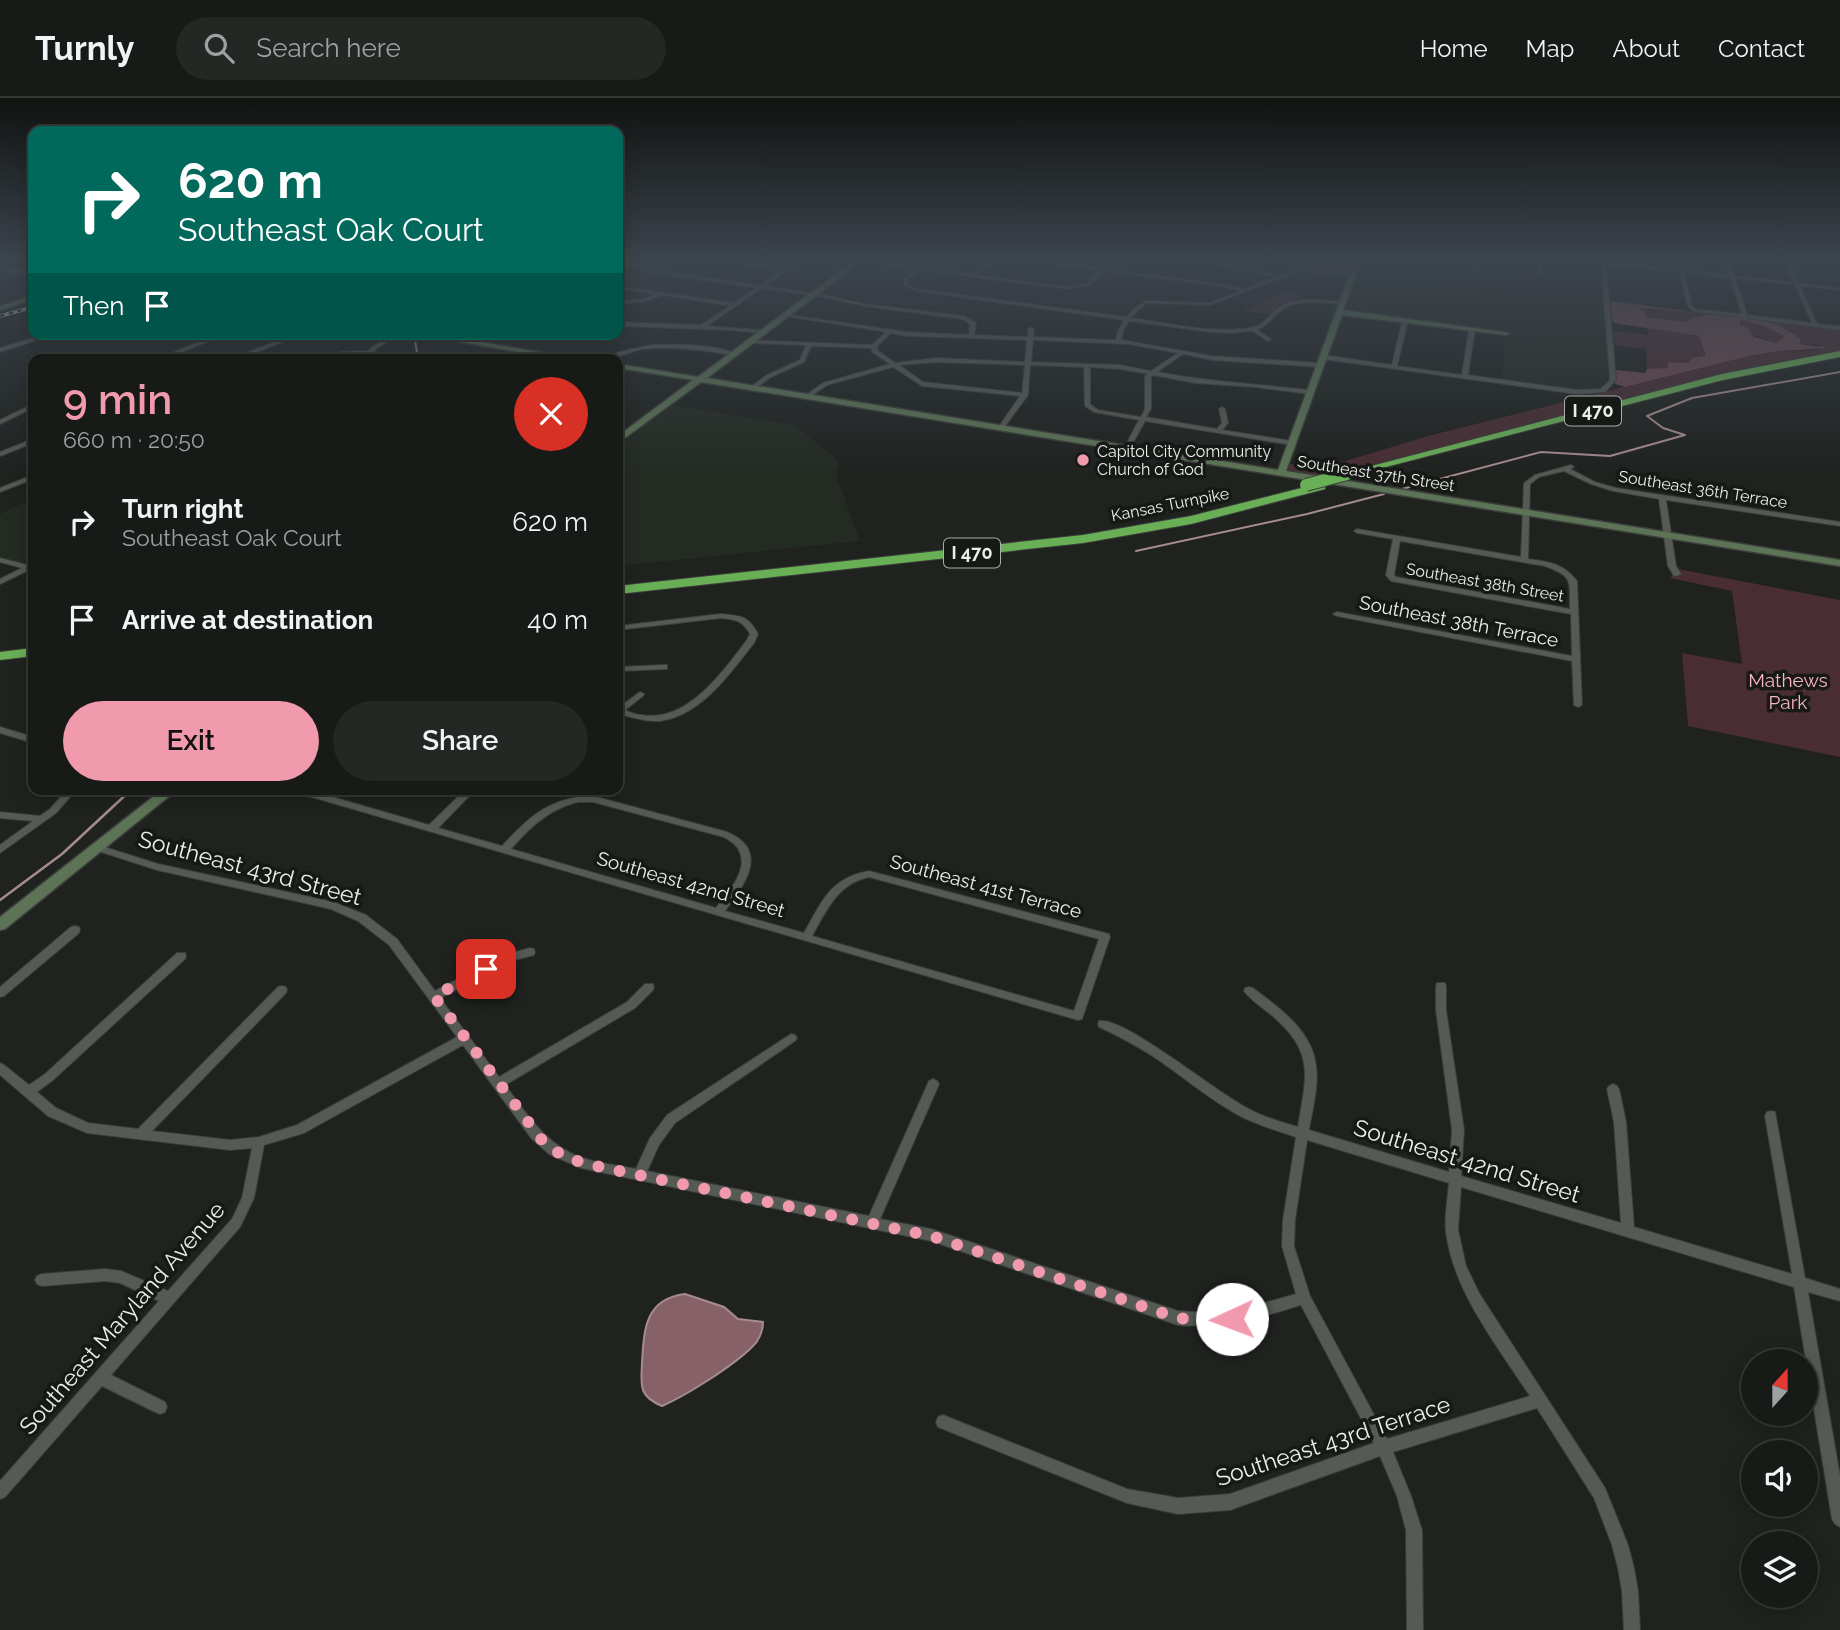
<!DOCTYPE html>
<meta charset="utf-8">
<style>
body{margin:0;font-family:Raleway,sans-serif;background:#242724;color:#f1f3f6;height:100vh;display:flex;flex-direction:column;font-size:26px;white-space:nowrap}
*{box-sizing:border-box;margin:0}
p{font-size:23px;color:#9ea1a1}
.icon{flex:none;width:38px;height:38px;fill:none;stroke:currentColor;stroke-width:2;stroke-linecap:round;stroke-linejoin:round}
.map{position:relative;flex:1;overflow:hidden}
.side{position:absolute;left:28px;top:256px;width:595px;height:441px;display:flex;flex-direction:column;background:#171a17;border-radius:14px;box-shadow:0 4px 18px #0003,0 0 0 2px #363836}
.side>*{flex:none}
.guide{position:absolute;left:28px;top:28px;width:595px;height:214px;border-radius:14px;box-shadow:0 4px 18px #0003,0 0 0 2px #363836;background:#00695c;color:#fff;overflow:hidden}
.needle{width:46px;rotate:21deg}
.buttons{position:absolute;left:1741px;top:1251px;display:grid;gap:14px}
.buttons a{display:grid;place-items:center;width:77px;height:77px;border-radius:50%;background:#171a17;box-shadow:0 4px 18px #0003,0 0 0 2px #363836;font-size:35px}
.pin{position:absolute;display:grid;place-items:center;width:60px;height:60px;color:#fff;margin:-30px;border-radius:14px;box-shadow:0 4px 10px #0006}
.me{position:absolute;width:77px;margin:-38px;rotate:268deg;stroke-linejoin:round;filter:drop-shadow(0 0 5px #0008)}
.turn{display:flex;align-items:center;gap:24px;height:147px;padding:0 35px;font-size:32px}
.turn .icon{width:91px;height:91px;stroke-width:2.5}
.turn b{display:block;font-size:49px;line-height:60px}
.then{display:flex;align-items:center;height:66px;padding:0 35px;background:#0003;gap:14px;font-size:26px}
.round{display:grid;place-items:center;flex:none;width:74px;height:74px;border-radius:37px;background:#242724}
.overview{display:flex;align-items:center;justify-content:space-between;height:119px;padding:0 35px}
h1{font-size:42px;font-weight:600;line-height:52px;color:#f29aad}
.action{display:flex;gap:14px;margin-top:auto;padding:14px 35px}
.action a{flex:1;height:80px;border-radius:42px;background:#f29aad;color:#111;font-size:28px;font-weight:600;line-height:80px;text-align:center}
.action a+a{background:#242724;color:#f1f3f6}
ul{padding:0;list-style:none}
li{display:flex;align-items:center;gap:21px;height:98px;padding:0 35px}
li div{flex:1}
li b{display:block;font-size:26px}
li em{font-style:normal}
header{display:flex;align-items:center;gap:42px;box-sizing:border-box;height:98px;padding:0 35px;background:#171a17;border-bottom:2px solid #363836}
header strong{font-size:33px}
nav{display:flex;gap:38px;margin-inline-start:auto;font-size:24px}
.search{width:490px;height:63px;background:#242724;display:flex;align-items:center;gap:18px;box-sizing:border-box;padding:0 24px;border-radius:38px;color:#9ea1a1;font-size:26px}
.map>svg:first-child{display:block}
</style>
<header>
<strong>Turnly</strong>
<div class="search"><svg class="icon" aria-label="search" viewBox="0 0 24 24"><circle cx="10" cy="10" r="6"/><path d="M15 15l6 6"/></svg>Search here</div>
<nav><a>Home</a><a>Map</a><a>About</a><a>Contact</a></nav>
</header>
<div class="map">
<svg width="1840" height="1532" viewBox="0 0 1840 1532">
<rect width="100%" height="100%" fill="#1f221f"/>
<!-- built -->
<path fill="#242b23" d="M1356,176L1605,205L1609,283L1596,292L1584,293L1502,283L1505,236L1512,235L1346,214L1343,212Z
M670,307L795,327L839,364L836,377L860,443L618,468V348Z
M33,400V464L24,466L0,460V416Z"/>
<!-- green -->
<path fill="#492d33" d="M1258,162H1355L1351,173Z
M1292,191L1305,203L1278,209L1270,216L1242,213Z
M1639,210L1650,212L1660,211L1733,218L1703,217L1691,221L1690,225L1647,220Z
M1757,221L1840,231V253L1715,278L1323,380L1287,374L1290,366L1325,369L1432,337L1749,258L1780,253L1818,252L1820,247L1800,246V240C1786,231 1773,226 1757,221Z
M1743,222L1766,229L1784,238L1777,245C1761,240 1748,238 1739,223Z
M1647,230L1699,238L1706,259L1690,265L1669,264L1667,271H1647L1646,251L1614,247V233L1648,237Z
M1678,471L1840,502V659L1688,628L1682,555L1742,566L1732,493L1670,480Z"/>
<!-- forest -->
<path fill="#6e4951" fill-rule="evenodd" d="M1610,203L1696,214L1640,210L1648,220L1689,224L1690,221L1708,216L1757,221L1778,227L1800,240V246L1827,250L1780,253L1749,258L1625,289L1615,286L1616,272L1645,275L1647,271L1667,270L1669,264L1689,265L1692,260L1706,258L1699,238L1613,225ZM1743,222L1766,229L1784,238L1777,245L1754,239L1748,229L1740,227V223Z"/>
<!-- water -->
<path fill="#876168" stroke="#a58b8f" stroke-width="2" d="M685,1196L724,1209L738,1221L763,1224C763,1233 759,1243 752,1249C733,1268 687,1297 662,1308C638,1298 641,1287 642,1265C644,1231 645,1201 685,1196Z"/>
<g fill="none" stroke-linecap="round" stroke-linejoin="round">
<!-- stream-far1 -->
<path stroke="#a58b8f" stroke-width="2" d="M414,236L418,261
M1402,391L1541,354L1610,358L1685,337L1663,330L1647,318L1692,300L1840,274
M1136,453L1307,416L1384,396"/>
<!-- stream -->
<path stroke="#a58b8f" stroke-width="2.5" d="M0,802L62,756L132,691"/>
<!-- street casing -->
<g stroke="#3b3e3a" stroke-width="2">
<path id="street" d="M624,162H629L631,166L658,162H673L635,168L644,171L760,187L782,173L717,162H731L785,170L797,162H803L765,188L818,196L864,206L964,218L976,225L974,237L1028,239V231L1031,229L1034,231L1033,239L1116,242L1118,233L1124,222L917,193L904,188V181L915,171L853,162H868L918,169L926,162H931L923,170L972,176L989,162H994L977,177L1067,189L1087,185L1098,173L1025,162H1041L1100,170L1107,162H1112L1105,171L1221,186L1244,191L1276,179L1242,171L1178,162H1194L1242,169L1280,178L1299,171L1356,176L1354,177L1299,173L1210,207L1147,205L1138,212L1131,220C1168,225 1219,237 1253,229C1266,226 1269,216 1278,210C1296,198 1322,202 1342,204L1344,205L1342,206C1324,205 1294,200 1279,214C1270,222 1269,227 1257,232L1270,240L1271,241L1268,243L1252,233L1231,235L1209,234L1129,223L1123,233L1121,242L1212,258L1320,265L1323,267L1320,269L1212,262L1183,256L1157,274C1208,284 1259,286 1310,292L1313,294L1310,296L1255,289L1195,285L1153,277L1151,279V311L1146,319L1217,331L1222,325L1219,311L1222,309L1225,311L1228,325L1222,332L1292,343L1295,345L1292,347L1145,323L1130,350L1127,352L1124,350L1139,322L1094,314L1085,308L1084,269L1030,267L1028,297L1003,331L1001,332L998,330L1020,298L922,288L893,269L827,287L810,299H806V297L823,285L890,266L872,254V250L811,248L804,264L771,279L756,290H752V288L767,277L800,262L806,247L748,245L746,244V242L872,247L886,234L785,218H783V216L907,234L969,237L970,226L963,221L864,208L818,198L762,190L707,228L761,232L763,233V235L728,232L618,228V224L701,227L730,208L662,197L646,203L618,206V204L645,201L656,196L618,190V188L734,205L757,190L643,173L628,169L618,170V168L627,166ZM920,172L1067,191L1091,187L1103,173L1221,188L1240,193L1209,205L1146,203L1135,210L1126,219L918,191L908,187V182ZM891,235L907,238L1027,242L1025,264L936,260L895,265L877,252L878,247ZM1033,242L1129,246L1178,255L1151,273L1120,267L1031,264ZM936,264L1025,267L1022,295L923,284L899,267ZM1090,269L1120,271L1148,276L1145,278V311L1141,319L1098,312L1090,306Z
M1478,162H1482L1481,170L1477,169Z
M1539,162H1543L1542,175L1540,176L1538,175Z
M1581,162H1605L1678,171L1676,162H1680L1683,172L1729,177L1724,162H1728L1734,178L1794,184L1784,162H1788L1799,185L1840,190V192L1800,188L1817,226L1840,228V232L1692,213L1688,208L1679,174L1606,166L1616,282L1605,294L1577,296L1323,261L1320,259L1323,257L1392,267L1402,223L1405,221L1408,223L1397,268L1462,277L1469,231L1472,229L1475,231L1468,277L1577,292L1601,291L1610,282L1601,165ZM1684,175L1730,180L1742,216L1695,211L1692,208ZM1735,180L1795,187L1812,225L1747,217Z
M47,236H55L0,254V250Z
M219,236H226L165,261H157Z
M295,236H302L240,261H231Z
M394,236H400L376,251L370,261H364L367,257L340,258L337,256L340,254L369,253L372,249Z
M466,236H472L461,244H457V242Z
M651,247C676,246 712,246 735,255L732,257C703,252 673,248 643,251C630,253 618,261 605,261L619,254Z
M618,302H621L622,303L618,306Z
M33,306V310L0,326V322Z
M33,341V345L0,358V354Z
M1571,367L1574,369L1570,371L1595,384L1616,390L1840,424V428L1666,402L1676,468L1681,476L1677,478H1674L1668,468L1659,401L1613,393L1591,386L1564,373L1539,379L1530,386L1528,461C1549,464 1563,465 1577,483L1582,607L1578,609L1574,607L1572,563L1337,518L1333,516L1337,514L1572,558L1571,516L1391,483L1386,477L1393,441L1357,435L1354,433L1357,431L1521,459L1524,385L1535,377ZM1400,443L1545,468C1574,479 1569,482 1570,511L1396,479L1394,477Z
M33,377V381L0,394V390Z
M0,460L27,467L33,465V470L0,486V481L22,470L0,464Z
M721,516C741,518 748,517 758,536L754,545C730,575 702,617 660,623C645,624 632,619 618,616V610L640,594L644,596L643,598L625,612C630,614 635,617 641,617C688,625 722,574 747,542L750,536C742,522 736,522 721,520L618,532V528Z
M664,567H667V571L618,573V569Z
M0,629L33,639V645L0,635Z
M68,691H77L56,715L0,755V747L33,723L0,720V714L40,718L50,711Z
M290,691H305L429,727L466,691H476L438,730L502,748C530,718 550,699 593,698L727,734C771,753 744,787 725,813L804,835C822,803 830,780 869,773L1105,835L1109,836L1110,839L1083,918L1082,921L1078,922L291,693ZM578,704H593L724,739C730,743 738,747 740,755C748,774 726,796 716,810L511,751C530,729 549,711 578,704ZM869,779L1099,841L1074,913L812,838C826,813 838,785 869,779Z
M98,747L158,766L333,804L366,817L397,841L435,893L504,857L530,850L534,851L535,854L534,857L511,863L440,900L499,979L627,904L645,886H653L654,889L653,892L635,910L505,987C527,1016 546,1048 583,1060C599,1066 618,1067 636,1071L650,1040L667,1017L791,936L795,937L797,940L795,943L675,1025L659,1047L647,1073L869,1118L929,983L933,981L937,983L939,986L880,1121L931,1131L1178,1213C1220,1217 1256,1208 1296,1196L1282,1148L1283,1122L1296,1039C1277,1033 1258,1027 1240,1018C1212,1003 1187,982 1160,963C1141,950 1121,939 1099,929L1098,926L1099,923C1125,919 1217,995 1247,1010C1263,1019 1280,1024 1298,1029C1305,983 1316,957 1277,922C1267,912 1252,904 1244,893L1245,890L1249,889L1253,890C1279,910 1312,932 1316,968C1319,989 1312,1012 1309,1032L1449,1074L1452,1032L1436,912V888L1437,885H1445L1446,888V912L1464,1032L1461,1078L1621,1125L1614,1024L1607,991L1609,988L1613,986L1617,988L1619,991L1626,1024L1634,1129L1792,1176L1765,1018L1767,1014L1771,1013L1775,1014L1805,1180L1840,1191V1203L1808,1194L1840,1378V1429L1835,1426L1832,1421L1794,1189L1461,1089L1458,1132L1466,1168L1479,1195L1605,1390L1628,1447L1634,1470L1638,1493L1640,1532H1624L1622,1493L1618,1470L1612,1447L1594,1400L1537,1310L1393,1354L1411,1398L1422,1432L1423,1532H1407L1406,1432L1397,1398L1380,1358L1230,1412L1178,1416L1127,1405L938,1329L936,1324L938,1319L943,1317L1127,1391L1178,1400L1230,1396L1374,1345L1301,1207C1260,1220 1221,1230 1178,1227L931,1143L581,1070L549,1056L531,1040L463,947L304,1035L264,1047L254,1100L240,1129L111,1277L165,1304L167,1309L165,1314L160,1316L155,1314L102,1288L5,1399L0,1401V1383L159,1203L120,1185L105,1183L42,1188L37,1186L35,1182L37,1178L42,1176L105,1171L121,1173L168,1193L232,1121L242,1100L252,1050L230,1052L87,1035L48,1018L0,977V965L4,967L29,987L45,976L177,855H185L186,858L185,861L53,982L37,994L56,1010L88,1025L138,1031L278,889L282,888L286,889L287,892L286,895L152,1033L230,1042L259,1039L297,1027L457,939L389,847L358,823L331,811L157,772L95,752L93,750L95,748ZM1307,1042L1449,1085C1448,1101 1444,1118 1446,1134C1453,1193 1498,1249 1530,1298L1387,1341L1310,1198L1294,1148L1295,1122Z
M75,828L79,829L80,832L79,835L4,898L0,899V889L71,829Z"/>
</g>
<!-- secondary casing -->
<g stroke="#3b3e3a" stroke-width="3">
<path id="secondary" d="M855,162H863L707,280L1278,372L1355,162H1361L1343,212L1510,235L1506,237L1342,217L1286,373L1840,462V468L701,284L618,345V338L693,282L618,270V266L698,279Z
M0,168L33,174V178L0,172Z
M33,198V202L0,212V208Z
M415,236H435L579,261H559Z
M163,691H178L5,831L0,832V819Z"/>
</g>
<!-- highway casing -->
<g stroke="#3b3e3a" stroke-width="2">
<path id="highway" d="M1840,253V259L1723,282L1347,379L1341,376L1722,276Z
M1321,385L1325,387V391L1191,426L1083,445L618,496V488L1083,437L1191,418Z
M33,550V558L0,562V554Z"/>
</g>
<!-- street -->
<use href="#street" fill="#565a55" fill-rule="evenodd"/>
<!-- secondary -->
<use href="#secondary" fill="#5c7455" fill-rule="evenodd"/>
<!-- highway -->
<use href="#highway" fill="#69af56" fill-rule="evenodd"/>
<!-- rail casing -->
<g stroke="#c8cbc8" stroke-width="3.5">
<path id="rail" d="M0,218L33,209"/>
</g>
<!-- rail -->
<use href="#rail" stroke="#161916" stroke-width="2" stroke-dasharray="4.5" stroke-linecap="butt"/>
<!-- highway-bridge casing -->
<g stroke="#3b3e3a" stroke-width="14" stroke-linecap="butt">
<path id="highway-bridge" d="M1306,387L1347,376"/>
</g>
<!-- highway-bridge -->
<use href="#highway-bridge" stroke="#69af56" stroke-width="12"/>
</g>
<!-- sky -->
<linearGradient id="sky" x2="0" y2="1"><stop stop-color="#111311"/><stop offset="0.43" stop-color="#3c444d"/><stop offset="1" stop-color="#3c444d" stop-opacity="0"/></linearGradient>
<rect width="1840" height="377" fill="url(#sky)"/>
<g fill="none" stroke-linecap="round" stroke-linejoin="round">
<!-- route -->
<path stroke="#f29aad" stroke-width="12" stroke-dasharray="0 21.6" d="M486,871L434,898L544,1045L566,1060L600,1069L931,1138L1178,1220L1202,1223L1232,1221"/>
</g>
<!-- markers -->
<circle fill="#f29aad" stroke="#161916" stroke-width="2.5" cx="1083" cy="362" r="7"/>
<g text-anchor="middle" stroke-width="7" stroke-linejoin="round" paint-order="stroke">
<!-- far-poi labels -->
<g font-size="16" fill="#ebedea" stroke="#161916" text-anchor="start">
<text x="1097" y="359">Capitol City Community<tspan x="1097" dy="18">Church of God</tspan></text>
</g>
<!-- far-street labels -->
<g font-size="16" fill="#ebedea" stroke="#161916">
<text transform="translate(1376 375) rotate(9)" y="6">Southeast 37th Street</text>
<text transform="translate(1703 391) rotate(9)" y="6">Southeast 36th Terrace</text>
<text transform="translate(1170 406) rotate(-11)" y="6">Kansas Turnpike</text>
<text transform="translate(1485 484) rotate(10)" y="6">Southeast 38th Street</text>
</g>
<!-- shield labels -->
<g fill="#161916" stroke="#abadaa" stroke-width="2">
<rect x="1565" y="298.5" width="56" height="29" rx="5"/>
<rect x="944" y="440.5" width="56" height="29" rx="5"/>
</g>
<g font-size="18" font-weight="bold" fill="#ebedea">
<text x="1593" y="319">I 470</text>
<text x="972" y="461">I 470</text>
</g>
<!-- street labels -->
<g font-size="19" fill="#ebedea" stroke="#161916">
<text transform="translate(1459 523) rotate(11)" y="7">Southeast 38th Terrace</text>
<text transform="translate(691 786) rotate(16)" y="7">Southeast 42nd Street</text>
<text transform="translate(986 788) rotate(15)" y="7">Southeast 41st Terrace</text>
</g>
<!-- park labels -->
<g font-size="19" fill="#f9b4c2" stroke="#161916">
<text x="1788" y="589">Mathews<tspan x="1788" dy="22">Park</tspan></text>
</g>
<!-- near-street labels -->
<g font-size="23" fill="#ebedea" stroke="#161916">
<text transform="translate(250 770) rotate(15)" y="8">Southeast 43rd Street</text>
<text transform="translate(1467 1063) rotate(17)" y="8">Southeast 42nd Street</text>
<text transform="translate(122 1220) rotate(-49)" y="8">Southeast Maryland Avenue</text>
<text transform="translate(1333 1343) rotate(-18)" y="8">Southeast 43rd Terrace</text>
</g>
</g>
</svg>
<div class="buttons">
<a><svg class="needle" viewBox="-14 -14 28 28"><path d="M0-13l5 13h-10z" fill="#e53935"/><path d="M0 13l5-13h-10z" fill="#9ea1a1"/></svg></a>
<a><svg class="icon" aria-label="sound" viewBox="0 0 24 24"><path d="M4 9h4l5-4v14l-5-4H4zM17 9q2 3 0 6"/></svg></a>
<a><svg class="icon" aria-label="layers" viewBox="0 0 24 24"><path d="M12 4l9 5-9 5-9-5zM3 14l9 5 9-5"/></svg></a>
</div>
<div class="pin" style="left:486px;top:871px;background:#d93025"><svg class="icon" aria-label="arrive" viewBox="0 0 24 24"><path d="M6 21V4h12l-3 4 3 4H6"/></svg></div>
<svg class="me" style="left:1232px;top:1221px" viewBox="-20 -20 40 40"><circle r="19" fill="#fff"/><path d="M0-13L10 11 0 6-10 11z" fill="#f29aad"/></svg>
<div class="guide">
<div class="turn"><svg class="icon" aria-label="right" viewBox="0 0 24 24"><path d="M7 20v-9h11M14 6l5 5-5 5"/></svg><div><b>620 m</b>Southeast Oak Court</div></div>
<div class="then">Then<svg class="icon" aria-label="arrive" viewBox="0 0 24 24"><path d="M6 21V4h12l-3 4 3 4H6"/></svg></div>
</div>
<section class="side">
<div class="overview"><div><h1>9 min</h1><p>660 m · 20:50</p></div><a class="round" style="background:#d93025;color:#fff"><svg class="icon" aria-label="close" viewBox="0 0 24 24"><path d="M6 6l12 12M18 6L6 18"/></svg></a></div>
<ul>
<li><svg class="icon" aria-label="right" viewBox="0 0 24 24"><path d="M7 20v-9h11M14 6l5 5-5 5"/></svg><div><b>Turn right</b><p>Southeast Oak Court</p></div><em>620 m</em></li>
<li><svg class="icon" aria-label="arrive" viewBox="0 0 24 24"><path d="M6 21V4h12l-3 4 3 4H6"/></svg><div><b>Arrive at destination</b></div><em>40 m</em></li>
</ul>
<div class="action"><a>Exit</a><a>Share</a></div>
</section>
</div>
